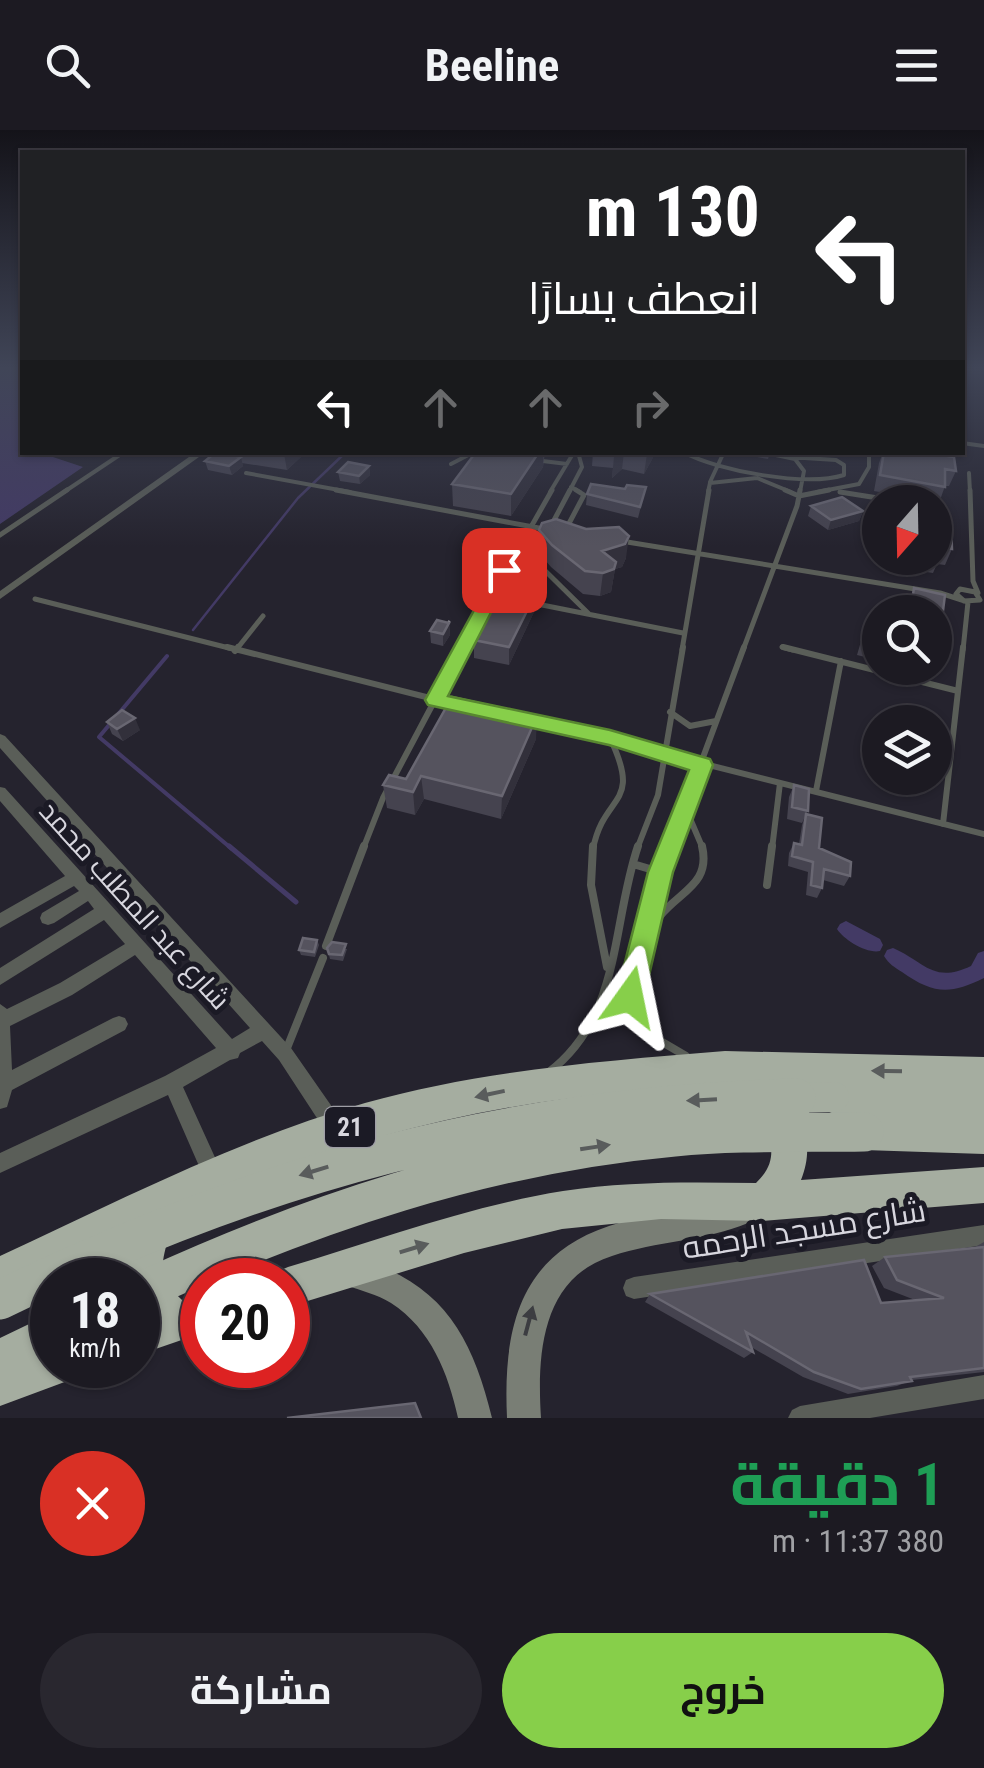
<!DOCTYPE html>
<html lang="ar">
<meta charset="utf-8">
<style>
body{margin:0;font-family:"Roboto Condensed",Cairo,sans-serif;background:#29272f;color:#f1f3f6;direction:rtl;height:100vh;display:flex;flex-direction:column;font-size:38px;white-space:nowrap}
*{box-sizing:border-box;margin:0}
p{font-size:32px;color:#a0a1a5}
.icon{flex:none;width:55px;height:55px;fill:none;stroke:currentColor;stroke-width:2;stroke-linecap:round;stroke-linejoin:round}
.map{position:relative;height:1288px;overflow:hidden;direction:ltr}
.details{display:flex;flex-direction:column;background:#1c1a22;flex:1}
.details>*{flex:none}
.banner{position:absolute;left:20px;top:20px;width:945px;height:305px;border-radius:0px;box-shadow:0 2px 8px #0004,0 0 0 2px #3a3840;direction:rtl;background:#202124;color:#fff;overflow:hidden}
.needle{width:65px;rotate:200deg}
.buttons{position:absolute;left:862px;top:355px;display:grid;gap:20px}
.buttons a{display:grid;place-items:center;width:90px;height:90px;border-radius:50%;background:#1c1a22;box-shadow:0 2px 8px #0004,0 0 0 2px #3a3840;font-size:50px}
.speed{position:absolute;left:30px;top:1128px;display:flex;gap:20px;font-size:50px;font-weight:700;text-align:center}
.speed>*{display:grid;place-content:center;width:130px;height:130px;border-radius:50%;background:#1c1a22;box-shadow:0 2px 8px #0004,0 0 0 2px #3a3840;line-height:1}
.speed small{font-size:25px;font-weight:400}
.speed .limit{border:15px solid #d22;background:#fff;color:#111}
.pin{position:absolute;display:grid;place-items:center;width:85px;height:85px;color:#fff;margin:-42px;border-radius:20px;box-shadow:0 5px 15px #0006}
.me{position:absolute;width:110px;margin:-55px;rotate:12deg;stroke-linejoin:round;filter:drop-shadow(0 0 8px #0008)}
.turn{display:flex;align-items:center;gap:35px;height:210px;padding:0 40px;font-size:45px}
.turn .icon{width:130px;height:130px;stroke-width:2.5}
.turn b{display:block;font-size:70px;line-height:85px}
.lanes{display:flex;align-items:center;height:95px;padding:0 40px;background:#0003;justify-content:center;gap:50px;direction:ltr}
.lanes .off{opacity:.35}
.round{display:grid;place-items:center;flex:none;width:105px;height:105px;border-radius:52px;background:#29272f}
.summary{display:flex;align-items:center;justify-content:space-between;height:170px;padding:0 40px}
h1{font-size:60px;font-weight:700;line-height:75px;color:#1e9e55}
.cta{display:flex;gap:20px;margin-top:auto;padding:20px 40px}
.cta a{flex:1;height:115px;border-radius:60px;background:#87cf4a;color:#111;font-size:40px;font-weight:700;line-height:115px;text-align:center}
.cta a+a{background:#29272f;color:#f1f3f6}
header{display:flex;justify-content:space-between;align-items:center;height:130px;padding:0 40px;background:#1c1a22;font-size:45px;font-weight:700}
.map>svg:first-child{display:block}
</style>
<header><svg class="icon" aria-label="menu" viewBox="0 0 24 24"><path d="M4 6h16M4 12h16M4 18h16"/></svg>Beeline<svg class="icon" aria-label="search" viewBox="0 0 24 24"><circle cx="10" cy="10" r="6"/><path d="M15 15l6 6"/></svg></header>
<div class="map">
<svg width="984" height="1288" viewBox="0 0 984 1288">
<rect width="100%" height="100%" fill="#25232e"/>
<!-- water -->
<path fill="#433a65" d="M0,237H22V322L41,323L83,337L0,394Z"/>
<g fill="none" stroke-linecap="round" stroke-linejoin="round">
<!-- stream-far2 -->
<path stroke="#433a65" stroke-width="2.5" d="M193,500L298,368L346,322"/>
<!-- stream-far1 -->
<path stroke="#433a65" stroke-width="4" d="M167,526L99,607L232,719"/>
<!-- stream -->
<path stroke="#433a65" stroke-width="5" d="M229,716L296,772"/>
<!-- canal -->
<path fill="#433a65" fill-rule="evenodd" d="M846,791L880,809L883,815L880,821C867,824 844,810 837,799L840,794Z
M893,818C925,832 933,854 971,836L978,823L984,821V848C950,865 933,864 902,842C894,837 889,834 884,826L887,820Z"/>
<!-- path -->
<path stroke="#82818a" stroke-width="2.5" stroke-dasharray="5 5" stroke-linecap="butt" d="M447,495L452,487"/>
<!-- lane-far3 -->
<path stroke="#5a5e58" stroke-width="4" d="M962,313L984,316
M683,322C718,341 806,357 844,345V335L836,330L789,327
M771,324L795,329L804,341L800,362
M535,330L567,334
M451,334L474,322
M246,343L350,362
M969,343L970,362
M710,352L724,322
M571,357L580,362
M64,362L124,322
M550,362L574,322
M569,362L582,337L578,322
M708,362L710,353L757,348L791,362
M817,362L859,354L869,337V322"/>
<!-- lane-far2 -->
<path stroke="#5a5e58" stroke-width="5" d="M336,360L544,399
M800,360L799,366L829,360
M970,360L973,451L978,463
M840,362L903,372
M552,394L570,360
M565,401L584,365L576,360
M0,405L67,360
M621,411L940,463L968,472L963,520
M520,416L589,484
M960,459L975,462L980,470L964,471L956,464Z
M35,469L237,520
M527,472L683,503
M782,517L793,520
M236,520L263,486
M461,520L552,360
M682,520L709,360
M743,520L797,376L799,366L785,360"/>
<!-- lane-far1 -->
<path stroke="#5a5e58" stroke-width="6" d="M227,517L454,574
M783,517L958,561
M235,521L238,517
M670,582L690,596L716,591
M529,590L984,704
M816,661L841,531
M686,679L703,719
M943,694L963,517
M363,719L383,668L463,517
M593,719C604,662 643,677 610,608
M637,719L658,665L683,517
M669,719L744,517
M772,719L780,653"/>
<!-- lane -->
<path stroke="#5a5e58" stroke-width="8" d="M593,716L591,755L607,837
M670,716L630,867L640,899L686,926
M633,734L660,742
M767,755L772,716
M326,816L364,716
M640,830C646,816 651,798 660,786C680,761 711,754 702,716
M599,885L620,890L632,885
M285,923L323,828
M549,942C622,886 611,796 638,716"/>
<!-- street -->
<path fill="#5a5e58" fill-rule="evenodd" d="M196,322H206L0,469V461Z
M0,604L5,606L291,918L344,994L347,1001L344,1008L337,1011L330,1008L279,930L262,911L240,923L238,928L230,930L183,957L223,1045L220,1052L213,1055L206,1052L168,965L0,1043V1023L165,946L216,918L135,825L72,865L10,896L12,940L113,888L119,886L125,888L128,894L125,900L12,960L7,977L0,979V874L7,879L60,853L125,814L104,790L0,855V838L94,779L88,771L54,793L48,795L42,793L40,788L42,783L79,761L74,756L0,798V783L65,746L0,671V657L5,658L232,909L250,898L0,618Z
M984,1095V1115L634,1169L626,1166L623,1158L626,1150L634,1147Z
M984,1245V1269L870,1288H788L792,1280L800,1276Z"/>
<!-- secondary -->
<path fill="#797e75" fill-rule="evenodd" d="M737,1067L748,1071L752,1082L748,1093C704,1111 657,1111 612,1126C541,1148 537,1225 541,1288H507C503,1201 518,1126 609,1096C650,1082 695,1079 737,1067Z
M357,1128C442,1153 472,1205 492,1288H458C448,1243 431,1199 391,1173C377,1164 361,1161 346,1155L341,1144L346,1133Z"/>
<!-- highway -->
<path fill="#a5ada0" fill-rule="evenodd" d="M725,921L984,927V1024L864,1020L852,1014L846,1002L852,990L862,985L834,984L822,979L817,967L822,956C589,950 376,987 165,1088C178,1118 143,1133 182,1170L202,1163V1203L138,1225V1150H125L124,1124L128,1105L0,1166V1126C119,1071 238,1009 365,973C483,940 603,931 725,921Z
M784,971L796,976C807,1002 812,1023 801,1050L984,1037V1073L762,1091L661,1089L562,1099L464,1123L288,1177V1150H271L274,1143L288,1137C378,1110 470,1076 563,1061C627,1051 691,1052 756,1053C787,1023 759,1005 772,976Z
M52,1183V1235H76L70,1250L0,1276V1208Z"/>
<!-- highway-bridge-far1 -->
<path stroke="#a5ada0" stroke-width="30" d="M718,970L834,967"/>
<!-- highway-bridge -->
<path stroke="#a5ada0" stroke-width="39" d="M138,1163C309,1084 486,1024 674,1007C737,1001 801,1003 864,1002
M0,1170C260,1043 505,976 796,968"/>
</g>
<!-- wall -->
<path fill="#45434f" d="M240,322H301L302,326L287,340L242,333L243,336L232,345L208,340L205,331L241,327Z
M476,322H545L543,337L511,386L453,376L452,354Z
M593,322H656L644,344L622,339L612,348L613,338L592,336Z
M757,322H770L768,329L757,327Z
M883,322H922L956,341L949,356H945L939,373L874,361L879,333Z
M369,336L370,345L360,354L340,351L338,342Z
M646,357L638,388L586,375L587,364Z
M811,376L863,381L859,391L828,400L808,386Z
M935,390L952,419L945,435L937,434L933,443L907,439L906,428H903H935Z
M539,400L626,428L622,437L615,439L611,462L600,466L583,464L551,437L538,422Z
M509,440L540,460L529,464L534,482L509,535L474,528V510L520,462L508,452Z
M914,458L945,465L938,520L935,527V482H889L893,473L907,476Z
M871,484L880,486V525L877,530L857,525L864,501Z
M449,493L450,505L443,516L431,513L430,501Z
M107,592L140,600L123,611L112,604Z
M536,609L501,689L424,669L415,685L387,678L383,655Z
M794,655L808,681L802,693L787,689L789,667Z
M806,684L819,718L850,746L844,756L823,750L822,758L817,768L806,765L808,742L788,736L789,723L794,713L799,714L802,695Z
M317,810L319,815L315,827L301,825L299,820Z
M327,818L347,819L343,831L330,829Z
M984,1112V1242L912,1250L897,1256L848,1264L803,1247L751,1217L753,1222L744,1228L645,1172L650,1164L881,1173L915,1170L884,1158L872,1136L885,1127L975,1117Z"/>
<!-- shaded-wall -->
<path fill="#32303b" d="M286,322H301L302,326L287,340L284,324Z
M539,322H543V337L511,386V364Z
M620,322H624L622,339L612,348L614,327Z
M647,322H656L644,344L647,324Z
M241,327L243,336L232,345L229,336Z
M369,336L370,345L360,354L359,346Z
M863,381L859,391L828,400L831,390Z
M629,406L626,428L622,437L615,439L611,462L600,466L603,443L602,421Z
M541,448L540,460L524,465V454Z
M535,465L534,482L509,535V517Z
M449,493L450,505L443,516V504Z
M537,586L536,609L501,689L502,666Z
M135,588L140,600L123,611L117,599Z
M421,646L424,669L415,685L413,662Z"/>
<!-- building -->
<path fill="#55535e" stroke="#696772" stroke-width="2.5" d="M216,322H221L241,327L229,336L205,331Z
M476,322H539L511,364L452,354Z
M884,322H922L954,327L956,341L945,339V357L880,345Z
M348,332L369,336L359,346L338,342Z
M591,354L625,359L627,355L646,357L640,377L587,364Z
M842,367L863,381L831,390L811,376Z
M556,389L586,399L619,397L629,406L625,414L602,421L616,432L614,439L603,443L585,441L552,415L539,400L542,393Z
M935,390L951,392L952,419L939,416L941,426H935Z
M526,437L541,448L524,454L509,440Z
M914,458L945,465L938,520H935V482H891L893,473L911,477Z
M502,459L535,465L509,517L474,510Z
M871,484L880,486V511L864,508Z
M437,490L449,493L443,504L430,501Z
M452,567L537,586L502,666L421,646L413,662L383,655L389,645L406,649Z
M122,580L135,588L117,599L107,592Z
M794,655L809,659L808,681L792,677Z
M806,684L822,688L819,718L851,732L850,746L824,739L822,758L811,755L813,732L792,726L794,713L802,715Z
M303,808L317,810L314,822L299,820Z
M332,812L346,814L342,825L329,824L327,818Z
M984,1117V1238L910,1247L912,1251L861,1259L814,1242L746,1202L753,1222L650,1164L864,1130L881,1173L944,1168L897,1150L885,1127Z
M415,1273L421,1288H287Z"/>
<!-- one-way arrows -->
<defs><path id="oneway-solid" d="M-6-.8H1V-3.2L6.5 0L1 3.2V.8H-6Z" transform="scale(2.5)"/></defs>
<g fill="#595c5c">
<use href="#oneway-solid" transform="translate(887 941) rotate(-179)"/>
<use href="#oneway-solid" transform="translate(490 964) rotate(168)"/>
<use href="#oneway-solid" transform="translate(702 970) rotate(177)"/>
<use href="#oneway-solid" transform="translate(595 1017) rotate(-9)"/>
<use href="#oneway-solid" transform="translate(314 1041) rotate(163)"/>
<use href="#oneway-solid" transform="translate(414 1118) rotate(-17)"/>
</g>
<use fill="#3c3d41" href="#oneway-solid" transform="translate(529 1191) rotate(-75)"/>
<!-- sky -->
<linearGradient id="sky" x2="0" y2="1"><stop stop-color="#141319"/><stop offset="0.57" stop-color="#404557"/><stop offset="1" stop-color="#404557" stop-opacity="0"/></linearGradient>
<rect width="984" height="417" fill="url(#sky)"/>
<!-- route -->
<path fill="#87cf4a" stroke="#588730" stroke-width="2.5" d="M504,435L513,440L448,566L610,600L710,629L713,635L673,742L644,867L640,877L630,880L620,877L616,867L648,742L689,640L609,615L428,575L425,570L496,440Z"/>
<g text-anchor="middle" stroke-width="10" stroke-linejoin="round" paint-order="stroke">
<!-- shield labels -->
<rect fill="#1b1a25" stroke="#9f9ea6" stroke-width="2.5" x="325" y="977" width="50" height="40" rx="8"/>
<g font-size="25" font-weight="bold" fill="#d7d6de">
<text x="350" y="1006">21</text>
</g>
<!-- street labels -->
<g font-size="28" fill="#d7d6de" stroke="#1b1a25">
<text transform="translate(135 775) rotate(48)" y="10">شارع عبد المطلب محمد</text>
</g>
<!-- near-street labels -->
<g font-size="32" fill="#d7d6de" stroke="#1b1a25">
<text transform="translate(804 1099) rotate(-9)" y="11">شارع مسجد الرحمه</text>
</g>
</g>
</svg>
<div class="buttons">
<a><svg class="needle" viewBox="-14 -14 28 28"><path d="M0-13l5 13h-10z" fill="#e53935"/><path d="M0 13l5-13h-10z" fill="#a0a1a5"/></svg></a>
<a><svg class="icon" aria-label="search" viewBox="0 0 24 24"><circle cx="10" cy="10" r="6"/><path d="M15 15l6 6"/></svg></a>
<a><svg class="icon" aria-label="layers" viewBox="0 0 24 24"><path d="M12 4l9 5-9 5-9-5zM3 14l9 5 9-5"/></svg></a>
</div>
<div class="speed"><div>18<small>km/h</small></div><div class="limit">20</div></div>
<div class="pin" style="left:504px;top:440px;background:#d93025"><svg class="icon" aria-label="arrive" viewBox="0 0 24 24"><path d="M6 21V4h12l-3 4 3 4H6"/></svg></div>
<svg class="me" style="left:630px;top:867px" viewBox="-20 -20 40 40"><path d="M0-17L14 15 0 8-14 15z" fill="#87cf4a" stroke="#fff" stroke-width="4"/></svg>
<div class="banner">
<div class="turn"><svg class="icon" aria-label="left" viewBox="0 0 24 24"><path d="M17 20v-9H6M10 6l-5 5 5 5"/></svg><div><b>130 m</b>انعطف يسارًا</div></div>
<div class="lanes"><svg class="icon" aria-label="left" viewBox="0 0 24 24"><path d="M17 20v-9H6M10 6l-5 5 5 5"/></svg><svg class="icon off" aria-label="ahead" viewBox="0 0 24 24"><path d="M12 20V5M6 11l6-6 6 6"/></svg><svg class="icon off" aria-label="ahead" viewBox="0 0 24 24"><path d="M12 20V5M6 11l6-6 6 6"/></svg><svg class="icon off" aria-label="right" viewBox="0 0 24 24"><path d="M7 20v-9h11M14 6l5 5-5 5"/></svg></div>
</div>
</div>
<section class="details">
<div class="summary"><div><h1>1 دقيقة</h1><p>380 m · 11:37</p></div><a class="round" style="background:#d93025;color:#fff"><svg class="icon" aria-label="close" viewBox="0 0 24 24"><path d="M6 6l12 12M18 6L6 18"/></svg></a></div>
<div class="cta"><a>خروج</a><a>مشاركة</a></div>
</section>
